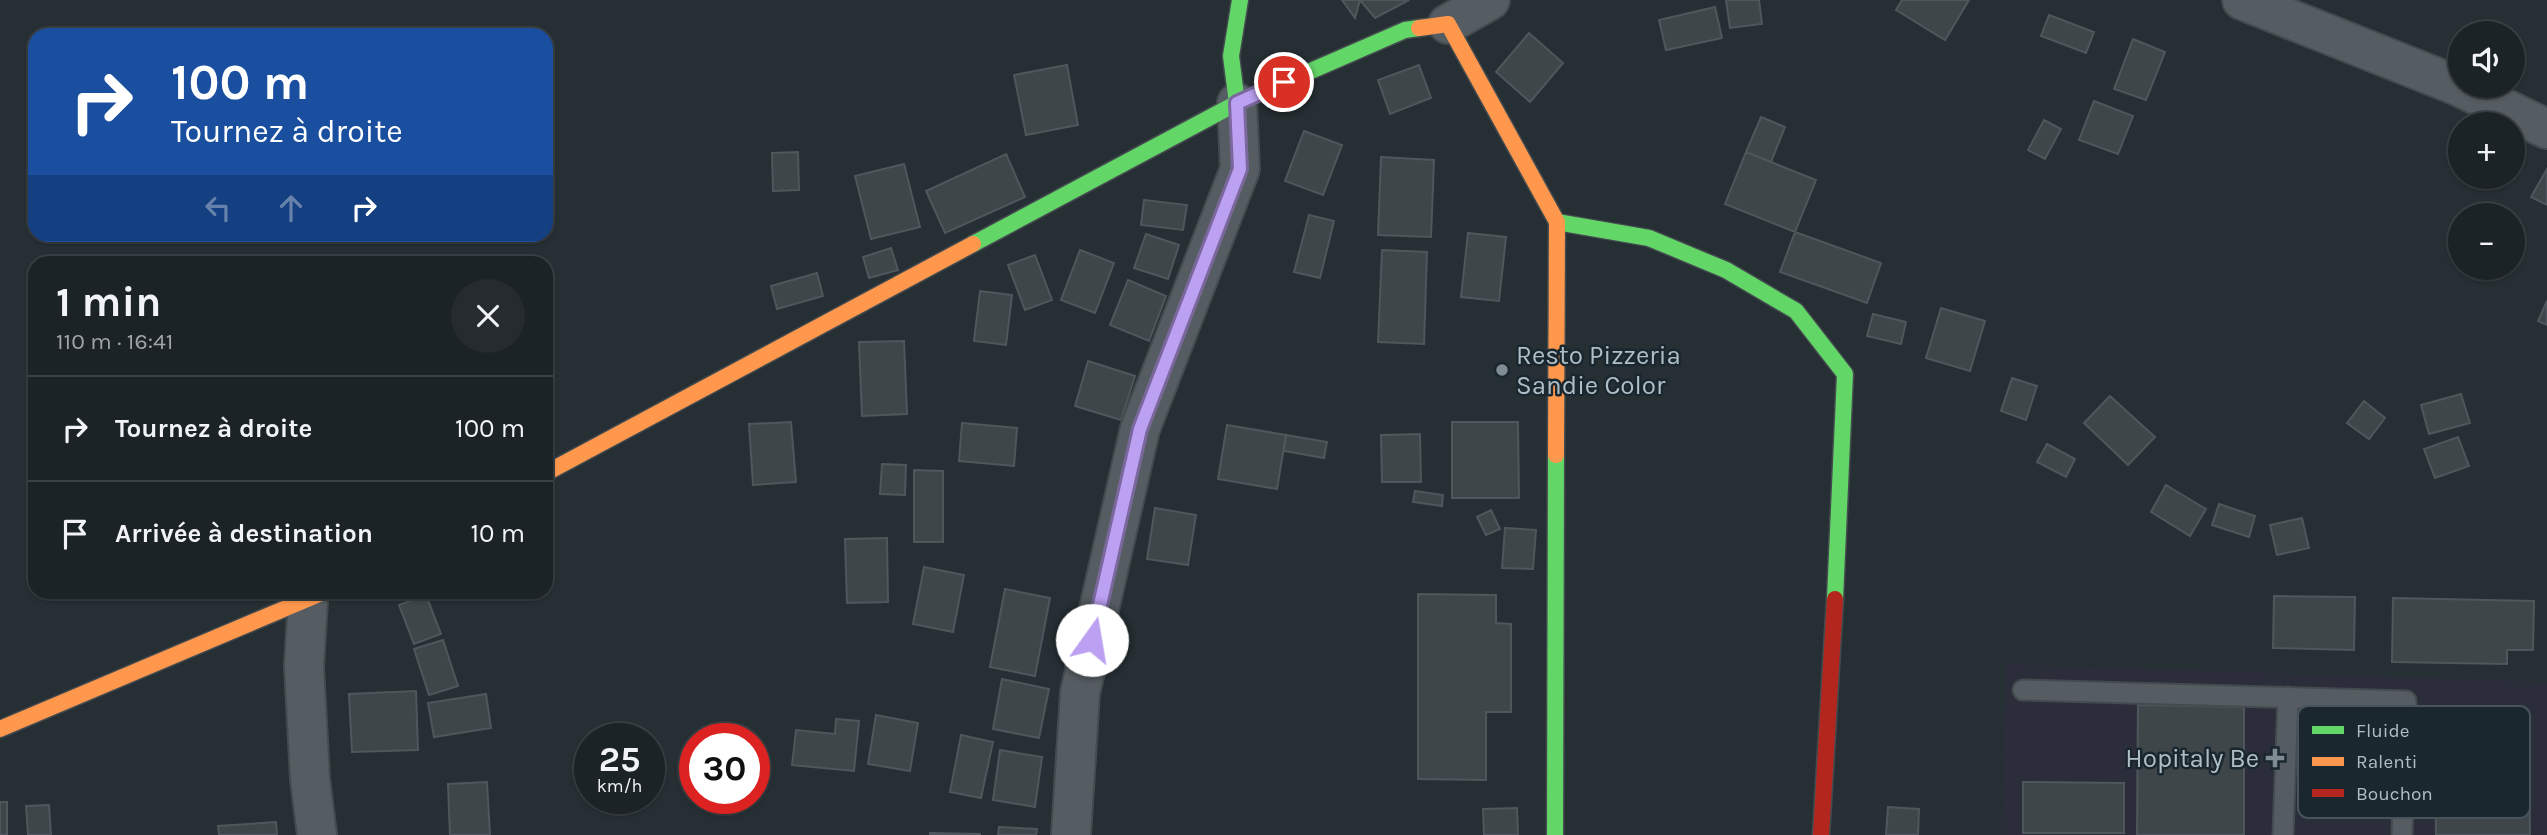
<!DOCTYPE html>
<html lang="fr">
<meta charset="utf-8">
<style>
body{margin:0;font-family:Karla,sans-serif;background:#252b2f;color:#f1f3f6;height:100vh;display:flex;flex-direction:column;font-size:26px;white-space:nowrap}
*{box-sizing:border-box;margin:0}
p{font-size:23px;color:#a0a4a7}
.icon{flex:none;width:38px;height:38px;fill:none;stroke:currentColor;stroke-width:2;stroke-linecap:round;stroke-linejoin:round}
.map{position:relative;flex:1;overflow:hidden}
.side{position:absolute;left:28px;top:256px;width:525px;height:343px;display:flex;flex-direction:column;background:#1c2327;border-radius:21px;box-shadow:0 2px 5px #0004,0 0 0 2px #3a4044}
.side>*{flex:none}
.banner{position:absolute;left:28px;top:28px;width:525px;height:214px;border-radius:21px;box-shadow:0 2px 5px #0004,0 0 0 2px #3a4044;background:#1a4fa0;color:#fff;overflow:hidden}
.fabs{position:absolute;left:2448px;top:21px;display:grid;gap:14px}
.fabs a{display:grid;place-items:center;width:77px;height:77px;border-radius:50%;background:#1c2327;box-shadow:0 2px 5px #0004,0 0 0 2px #3a4044;font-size:35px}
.speed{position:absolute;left:574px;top:723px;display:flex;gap:14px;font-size:35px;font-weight:700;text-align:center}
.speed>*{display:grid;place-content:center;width:91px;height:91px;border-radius:50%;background:#1c2327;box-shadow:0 2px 5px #0004,0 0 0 2px #3a4044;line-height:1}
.speed small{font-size:18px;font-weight:400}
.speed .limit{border:10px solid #d22;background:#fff;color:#111}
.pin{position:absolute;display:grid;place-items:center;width:60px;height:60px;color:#fff;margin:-30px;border:4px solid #fff;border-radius:50%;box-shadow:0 2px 7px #0007}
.me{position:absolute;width:77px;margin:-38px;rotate:13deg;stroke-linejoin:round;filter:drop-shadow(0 0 5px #0008)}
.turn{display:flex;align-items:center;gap:24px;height:147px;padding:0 28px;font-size:32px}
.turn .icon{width:91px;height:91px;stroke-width:2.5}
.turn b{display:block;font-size:49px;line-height:60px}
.lanes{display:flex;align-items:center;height:66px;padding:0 28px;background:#0003;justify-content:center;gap:35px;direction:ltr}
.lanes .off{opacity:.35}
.round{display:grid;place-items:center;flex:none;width:74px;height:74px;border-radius:37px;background:#252b2f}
.overview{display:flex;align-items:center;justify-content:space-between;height:119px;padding:0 28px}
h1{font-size:42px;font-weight:700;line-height:52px}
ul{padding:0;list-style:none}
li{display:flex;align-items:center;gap:21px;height:105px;padding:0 28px;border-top:2px solid #3a4044}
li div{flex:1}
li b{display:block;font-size:26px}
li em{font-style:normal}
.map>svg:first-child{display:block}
</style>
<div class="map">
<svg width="2547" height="835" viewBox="0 0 2547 835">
<rect width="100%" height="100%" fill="#262f34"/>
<!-- medical -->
<path fill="#2b2e3a" d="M2006,664L2547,682V835H2001Z"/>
<!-- building -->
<path fill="#3e464a" stroke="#4e575c" stroke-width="2" d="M1342,0H1360L1355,18Z
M1360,0H1409L1375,18Z
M1726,0H1759L1762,24L1730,28Z
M1902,0H1969L1945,40L1896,10Z
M1715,7L1722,38L1666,50L1659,20Z
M2049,15L2094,32L2086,53L2041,36Z
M1529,33L1563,63L1530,102L1496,72Z
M2133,39L2165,52L2146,100L2114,89Z
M1067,65L1078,125L1026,135L1014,75Z
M1419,65L1431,98L1390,114L1378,80Z
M2094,101L2133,116L2118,154L2079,140Z
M1761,117L1785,127L1771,162L1746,152Z
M2044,120L2061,129L2045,159L2028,150Z
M1304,131L1342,145L1323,195L1285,181Z
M798,152L799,190L773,191L772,153Z
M1746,152L1816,180L1795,232L1725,204Z
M1006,154L1025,197L945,233L926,191Z
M1381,157L1434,160L1431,237L1378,235Z
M904,164L920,227L871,239L855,176Z
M2547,169V205L2531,197Z
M1144,200L1187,205L1183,230L1141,225Z
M1309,215L1334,221L1320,278L1294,272Z
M1795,232L1881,263L1867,303L1780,272Z
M1468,233L1506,237L1499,301L1461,297Z
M1146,234L1179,245L1168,279L1134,268Z
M891,248L898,270L869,278L863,257Z
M1080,250L1114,263L1095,313L1061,300Z
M1382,250L1427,252L1424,344L1378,342Z
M1035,255L1052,300L1025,310L1008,265Z
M817,273L823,296L777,309L771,286Z
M1128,280L1166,296L1149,341L1110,325Z
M980,291L1012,295L1006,345L974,341Z
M2547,301V325L2538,321Z
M1941,308L1985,321L1970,371L1926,358Z
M1873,314L1906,322L1901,344L1867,336Z
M904,341L907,414L862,416L859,342Z
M1088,361L1135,376L1121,420L1075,406Z
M2012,378L2037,386L2026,420L2001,411Z
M2461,394L2470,423L2429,434L2421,405Z
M2110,396L2155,437L2128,465L2084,423Z
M2364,401L2385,418L2369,439L2347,423Z
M791,422L796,482L753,485L749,424Z
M1452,422H1518L1519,498H1452Z
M962,423L1017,428L1014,466L959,461Z
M1227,425L1286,435L1277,489L1218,479Z
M1420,434L1421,482H1382L1381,435Z
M1286,435L1327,442L1324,458L1284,451Z
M2458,437L2469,466L2435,478L2424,449Z
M2047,444L2075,459L2066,477L2037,462Z
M882,464L906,465L905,495L880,494Z
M914,470L943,471V542H914Z
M2166,485L2206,509L2190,536L2151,512Z
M1415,491L1443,495L1442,506L1413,502Z
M2219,504L2255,516L2249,537L2212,525Z
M1155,508L1196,515L1188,565L1147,559Z
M1491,510L1500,529L1486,535L1477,517Z
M2302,518L2309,548L2277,555L2270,525Z
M1505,528L1536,530L1533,569L1502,568Z
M887,538L888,602L847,603L845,539Z
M924,567L964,575L953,632L913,624Z
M1005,589L1050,598L1035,676L990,667Z
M1418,594L1496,595V623L1511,624V712H1486V780L1418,779Z
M426,595L441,634L414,644L399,605Z
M2274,596L2355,597L2354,650L2273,648Z
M2393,598L2534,601L2533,650H2507V664L2392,662Z
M443,640L458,686L429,695L414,649Z
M1002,679L1049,689L1039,738L993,729Z
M416,691L418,750L352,752L349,694Z
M486,694L491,728L434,737L428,703Z
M2138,705L2244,707V835H2137Z
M876,715L918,723L910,771L868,764Z
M836,719L859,721L854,771L792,765L796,730L835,734Z
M961,735L993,742L981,798L950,792Z
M2529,748L2530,835H2436L2435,749Z
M1000,750L1042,757L1035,807L993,800Z
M487,782L490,835H450L448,784Z
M2023,782L2124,783V833H2023Z
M0,802H7V835H0Z
M49,805L51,835H28L26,806Z
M1888,807L1919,809L1918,835H1886Z
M1517,808L1518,835H1484L1483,809Z
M276,822L277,835H219L218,826Z
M999,827L1037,829L1036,835H998Z
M930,833L980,834V835H930Z"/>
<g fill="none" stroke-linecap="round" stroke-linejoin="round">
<!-- lane casing -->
<g stroke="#444b4f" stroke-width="23">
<path id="lane" d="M2023,690L2406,701L2402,835
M2283,835L2288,697"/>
</g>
<!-- street casing -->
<g stroke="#444b4f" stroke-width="42">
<path id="street" d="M2242,0L2458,86L2547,129
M1448,24L1490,0
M308,600L304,666L310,779L317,835
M1071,835L1080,693L1140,429L1240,169L1237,103"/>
</g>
<!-- fast casing -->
<g stroke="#444b4f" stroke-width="19">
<path id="fast" d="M1237,103L1231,56L1240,0
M1557,222L1649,238L1726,270L1796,311L1845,374L1835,599
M973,244L1237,103L1405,30L1419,28
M1555,835L1556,455"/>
</g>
<!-- slow casing -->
<g stroke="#444b4f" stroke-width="19">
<path id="slow" d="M1419,28L1448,24L1557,222L1556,455
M546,473L973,244
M0,729L324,592"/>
</g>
<!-- jam casing -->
<g stroke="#444b4f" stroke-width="19">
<path id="jam" d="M1821,835L1835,599"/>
</g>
<!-- lane -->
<use href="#lane" stroke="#565d62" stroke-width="19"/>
<!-- street -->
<use href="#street" stroke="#565d62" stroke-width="38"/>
<!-- fast -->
<use href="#fast" stroke="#63d668" stroke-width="16"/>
<!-- slow -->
<use href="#slow" stroke="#ff974d" stroke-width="16"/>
<!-- jam -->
<use href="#jam" stroke="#b3261e" stroke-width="16"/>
</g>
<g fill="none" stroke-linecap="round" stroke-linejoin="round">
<!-- route casing -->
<g stroke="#7a689d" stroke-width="18">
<path id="route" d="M1092,640L1140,429L1240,169L1237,103L1284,82"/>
</g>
<!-- route -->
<use href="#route" stroke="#bca0f2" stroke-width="12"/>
</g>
<!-- markers -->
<g fill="#7f8c93" stroke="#1a272f" stroke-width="2.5">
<circle cx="1502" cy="370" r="7"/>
<path d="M2271.5 747.5h7v7h7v7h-7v7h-7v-7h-7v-7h7z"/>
</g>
<g text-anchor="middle" stroke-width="5" stroke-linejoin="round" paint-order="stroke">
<!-- poi labels -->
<g font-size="26" fill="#afbec6" stroke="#1a272f" text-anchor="start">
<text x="1516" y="364">Resto Pizzeria<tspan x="1516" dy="30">Sandie Color</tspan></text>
<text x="2259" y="767" text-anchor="end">Hopitaly Be</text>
</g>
</g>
<!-- legend -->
<rect x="2298" y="706" width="232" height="112" rx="10" fill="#1a272f" stroke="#47545c" stroke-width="2"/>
<rect x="2312" y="726" width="32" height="8" fill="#63d668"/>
<rect x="2312" y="757" width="32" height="9" fill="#ff974d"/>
<rect x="2312" y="789" width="32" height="8" fill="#b3261e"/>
<g font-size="19" fill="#afbec6">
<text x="2356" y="737">Fluide</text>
<text x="2356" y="768">Ralenti</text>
<text x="2356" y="800">Bouchon</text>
</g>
</svg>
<div class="fabs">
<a><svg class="icon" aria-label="sound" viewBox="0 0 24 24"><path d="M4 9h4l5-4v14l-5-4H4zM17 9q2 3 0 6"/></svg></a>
<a>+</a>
<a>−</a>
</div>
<div class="speed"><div>25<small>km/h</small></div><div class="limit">30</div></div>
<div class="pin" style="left:1284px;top:82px;background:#d93025"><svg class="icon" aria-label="arrive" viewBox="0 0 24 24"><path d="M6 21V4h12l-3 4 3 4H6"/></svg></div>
<svg class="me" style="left:1092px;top:640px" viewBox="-20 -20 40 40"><circle r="19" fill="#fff"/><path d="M0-13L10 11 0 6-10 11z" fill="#bca0f2"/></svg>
<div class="banner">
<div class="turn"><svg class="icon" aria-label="right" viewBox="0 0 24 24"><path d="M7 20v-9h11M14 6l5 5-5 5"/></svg><div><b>100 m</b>Tournez à droite</div></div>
<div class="lanes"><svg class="icon off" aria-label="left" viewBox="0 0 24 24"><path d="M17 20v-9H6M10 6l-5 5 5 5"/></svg><svg class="icon off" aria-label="ahead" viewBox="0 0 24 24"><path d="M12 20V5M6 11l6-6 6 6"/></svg><svg class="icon" aria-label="right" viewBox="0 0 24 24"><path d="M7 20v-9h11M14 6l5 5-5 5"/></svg></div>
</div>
<section class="side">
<div class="overview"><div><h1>1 min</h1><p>110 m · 16:41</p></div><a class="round"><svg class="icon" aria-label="close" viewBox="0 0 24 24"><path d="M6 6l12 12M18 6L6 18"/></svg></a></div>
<ul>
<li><svg class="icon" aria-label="right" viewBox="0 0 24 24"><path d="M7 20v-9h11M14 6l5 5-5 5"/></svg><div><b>Tournez à droite</b></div><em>100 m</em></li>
<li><svg class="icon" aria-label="arrive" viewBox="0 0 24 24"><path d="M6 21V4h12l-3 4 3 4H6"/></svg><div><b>Arrivée à destination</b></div><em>10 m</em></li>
</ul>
</section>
</div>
